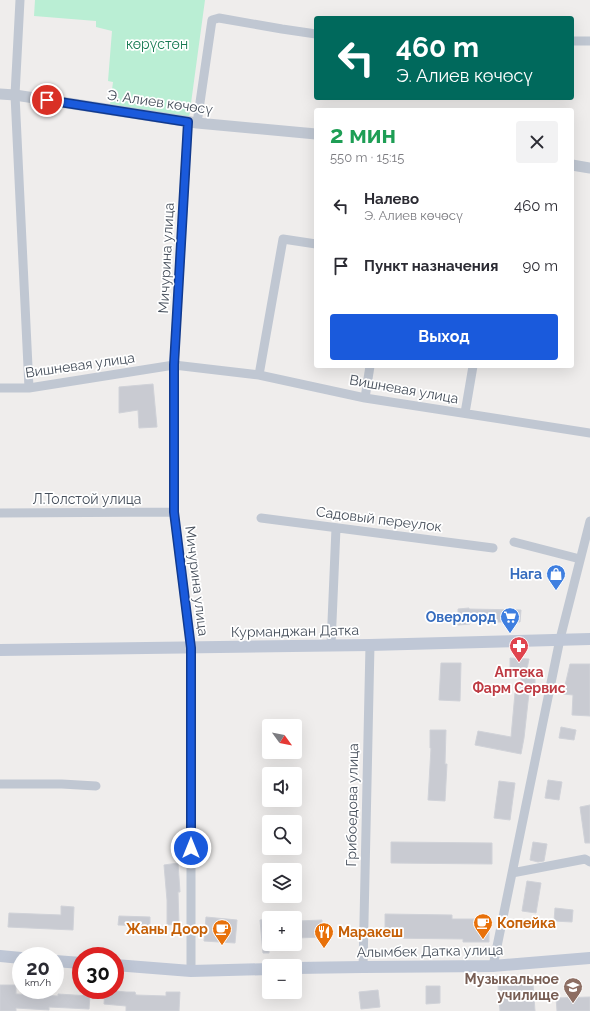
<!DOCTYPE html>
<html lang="ru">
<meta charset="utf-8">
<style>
body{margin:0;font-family:Raleway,sans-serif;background:#f2f2f3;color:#2b2b33;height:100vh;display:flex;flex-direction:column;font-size:15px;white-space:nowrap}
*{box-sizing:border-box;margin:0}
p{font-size:13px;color:#7c7c81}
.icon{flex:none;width:22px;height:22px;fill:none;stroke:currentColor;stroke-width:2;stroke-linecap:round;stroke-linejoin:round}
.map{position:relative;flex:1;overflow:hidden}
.side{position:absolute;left:314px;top:108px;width:260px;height:260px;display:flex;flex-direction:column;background:#fff;border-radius:4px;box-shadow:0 4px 16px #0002}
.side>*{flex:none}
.banner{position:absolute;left:314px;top:16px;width:260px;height:84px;border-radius:4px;box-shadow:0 4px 16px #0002;background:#00695c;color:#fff;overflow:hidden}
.needle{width:26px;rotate:123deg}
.fabs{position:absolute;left:262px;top:719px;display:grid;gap:8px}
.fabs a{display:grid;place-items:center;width:40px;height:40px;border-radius:4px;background:#fff;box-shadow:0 4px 16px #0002;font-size:20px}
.speed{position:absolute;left:12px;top:947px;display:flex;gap:8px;font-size:20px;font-weight:700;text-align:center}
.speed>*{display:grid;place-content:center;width:52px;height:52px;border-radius:50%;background:#fff;box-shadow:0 4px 16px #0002;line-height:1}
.speed small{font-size:10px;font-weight:400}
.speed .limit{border:6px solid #d22;background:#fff;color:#111}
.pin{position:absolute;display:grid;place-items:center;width:34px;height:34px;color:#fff;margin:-17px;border:2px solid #fff;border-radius:50%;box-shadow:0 1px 4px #0007}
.me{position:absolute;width:44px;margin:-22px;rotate:0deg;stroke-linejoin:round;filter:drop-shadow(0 0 3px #0008)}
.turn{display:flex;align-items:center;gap:14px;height:84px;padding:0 16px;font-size:18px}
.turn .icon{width:52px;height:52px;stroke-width:2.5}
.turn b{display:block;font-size:28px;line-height:34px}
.round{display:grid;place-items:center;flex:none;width:42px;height:42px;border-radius:4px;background:#f2f2f3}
.overview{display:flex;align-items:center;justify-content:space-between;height:68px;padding:0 16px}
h1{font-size:24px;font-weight:700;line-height:30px;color:#1e9e55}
.primary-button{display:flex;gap:8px;margin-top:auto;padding:8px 16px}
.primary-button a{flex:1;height:46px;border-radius:4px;background:#1a5adc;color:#fff;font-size:16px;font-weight:700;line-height:46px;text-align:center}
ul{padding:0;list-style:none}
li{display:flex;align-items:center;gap:12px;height:60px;padding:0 16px}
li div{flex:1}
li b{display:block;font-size:15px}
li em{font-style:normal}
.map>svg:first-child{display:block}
</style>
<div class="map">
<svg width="590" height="1011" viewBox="0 0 590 1011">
<rect width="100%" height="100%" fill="#efedec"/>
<!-- green -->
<path fill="#baeed4" d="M35,0H205L189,118L110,105L113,82L108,81L112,31L96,27V21L34,16Z"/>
<!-- building -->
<path fill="#c9cbd2" stroke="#d0d2d8" d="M153,384L157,427L139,428L138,410L119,413V387Z
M469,608V609L521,610L520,622H470V624L458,625V609Z
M510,658L529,659L527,669L510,668Z
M441,663H461L460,701L439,700Z
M570,664H590V716L572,715L573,695L563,694Z
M521,671H535V684H530L524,738L521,754L475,745L478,731L511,737L515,693L521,694Z
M561,727L576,730L574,740L559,738Z
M430,730H446L445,764H447L445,801L428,800L431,748H430Z
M548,780L562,782L559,800L545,798Z
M499,781L515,783L510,820L494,818Z
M590,805V843H585L580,807Z
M391,842L492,843V864L391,863Z
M533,842L547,844L544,861L538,862L530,860Z
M178,863L180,892H178L179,924L167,925V900L164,865Z
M527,881L541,883L536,913L522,911Z
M61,906L74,907L73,930L8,927L9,913L61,915Z
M555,908L573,910L572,922L554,921Z
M385,914L452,915V919H489V942H463V939L385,938Z
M119,916L150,917V926L118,925Z
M206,917L237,920L235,943L204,941Z
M269,919V953H263L260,920Z
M322,920V937L298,938V921Z
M533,983L535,1011H500L498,986Z
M0,985H16V994L58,996V994L90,996L89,1009L49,1007V1010L16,1008V1011H0Z
M426,986H440V1003L426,1004Z
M105,990L126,992H135L136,995L166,996V992H180L179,1011H126V1006L104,1004Z
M378,990L380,1007L361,1009L359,992Z
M590,997V1011H557L556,998Z"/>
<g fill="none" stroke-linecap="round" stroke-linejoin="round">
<!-- minor -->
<path stroke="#c0c7d2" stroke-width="9" d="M20,0L15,95L29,388
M572,41H590
M188,122L174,365V512L191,648V971
M197,123L212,20L219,18L282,29L316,34
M259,375L283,239L316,244
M0,388H29L174,365L259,375L365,398L590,433
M365,398L370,366
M465,413L473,366
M0,513L174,512
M261,518L493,548
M514,542L580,559
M331,645L336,528
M0,784H62L96,786
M512,873L585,859L590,862
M493,966L560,639L590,521
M363,967L370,645"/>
<!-- tertiary -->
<path stroke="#c0c7d2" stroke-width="11" d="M0,94L15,95L197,123L316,134
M572,165L590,168"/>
<!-- secondary -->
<path stroke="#bfc7d6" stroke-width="12" d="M0,650L370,645L590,639
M0,956L21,958
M55,961L81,963
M115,965L191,971L269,969
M295,968L363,967L493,966L590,958"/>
</g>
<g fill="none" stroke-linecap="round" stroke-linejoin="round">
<!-- route casing -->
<g stroke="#113a8f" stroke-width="10">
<path id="route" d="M47,100L188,122L174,365V512L191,648V848"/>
</g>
<!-- route -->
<use href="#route" stroke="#1a5adc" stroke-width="7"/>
</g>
<!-- icons -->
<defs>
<g id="shop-pin" transform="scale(1)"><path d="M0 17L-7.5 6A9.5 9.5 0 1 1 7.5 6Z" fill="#3f7fe0" stroke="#fff"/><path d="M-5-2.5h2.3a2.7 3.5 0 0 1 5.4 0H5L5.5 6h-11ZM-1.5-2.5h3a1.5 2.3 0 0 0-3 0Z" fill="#fff"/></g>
<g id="supermarket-pin" transform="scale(1)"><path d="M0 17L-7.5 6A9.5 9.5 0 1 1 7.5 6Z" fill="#3f7fe0" stroke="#fff"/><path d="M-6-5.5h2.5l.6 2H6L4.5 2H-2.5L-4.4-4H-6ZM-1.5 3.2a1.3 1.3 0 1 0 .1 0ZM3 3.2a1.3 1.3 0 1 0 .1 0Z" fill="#fff"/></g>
<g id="pharmacy-pin" transform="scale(1)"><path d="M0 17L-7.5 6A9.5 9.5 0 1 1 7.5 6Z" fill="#e0444e" stroke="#fff"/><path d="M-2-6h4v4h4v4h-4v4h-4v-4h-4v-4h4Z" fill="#fff"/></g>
<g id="cafe-pin" transform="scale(1)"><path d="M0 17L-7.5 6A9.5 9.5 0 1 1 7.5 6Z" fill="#e8710a" stroke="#fff"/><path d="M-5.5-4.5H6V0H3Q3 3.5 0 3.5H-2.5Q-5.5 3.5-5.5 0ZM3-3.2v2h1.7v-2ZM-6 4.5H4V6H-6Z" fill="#fff"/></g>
<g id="restaurant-pin" transform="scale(1)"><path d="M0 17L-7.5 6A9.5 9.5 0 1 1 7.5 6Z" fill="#e8710a" stroke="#fff"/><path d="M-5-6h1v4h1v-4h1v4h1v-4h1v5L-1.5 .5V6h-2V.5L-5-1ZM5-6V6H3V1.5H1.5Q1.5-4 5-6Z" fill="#fff"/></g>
<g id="school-pin" transform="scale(1)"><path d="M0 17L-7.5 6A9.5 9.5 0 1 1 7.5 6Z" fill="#8d6e63" stroke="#fff"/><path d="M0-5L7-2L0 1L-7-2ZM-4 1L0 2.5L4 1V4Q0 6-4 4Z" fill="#fff"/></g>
</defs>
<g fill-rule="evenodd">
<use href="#shop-pin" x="556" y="574"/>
<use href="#supermarket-pin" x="510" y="617"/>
<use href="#pharmacy-pin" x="519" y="646"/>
<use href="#cafe-pin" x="483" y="923"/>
<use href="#cafe-pin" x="222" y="929"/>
<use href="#restaurant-pin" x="324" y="932"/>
<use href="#school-pin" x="573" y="987"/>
</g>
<g text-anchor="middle" stroke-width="3.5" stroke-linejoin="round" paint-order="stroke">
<!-- park labels -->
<g font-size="14" fill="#177a53" stroke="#fff">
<text x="157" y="49">көрүстөн</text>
</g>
<!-- street labels -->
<g font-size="14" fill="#454e5a" stroke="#fff">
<text transform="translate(160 102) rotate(8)" y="5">Э. Алиев көчөсү</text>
<text transform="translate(166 258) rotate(-87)" y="5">Мичурина улица</text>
<text transform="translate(80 365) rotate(-8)" y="5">Вишневая улица</text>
<text transform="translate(404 389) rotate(10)" y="5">Вишневая улица</text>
<text x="87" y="504">Л.Толстой улица</text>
<text transform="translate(379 519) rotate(7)" y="5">Садовый переулок</text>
<text transform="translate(197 581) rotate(83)" y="5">Мичурина улица</text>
<text transform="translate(295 631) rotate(-1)" y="5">Курманджан Датка</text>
<text transform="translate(352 805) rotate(-89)" y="5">Грибоедова улица</text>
<text transform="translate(430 951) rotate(-1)" y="5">Алымбек Датка улица</text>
</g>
<!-- shop labels -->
<g font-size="14" font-weight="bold" fill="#366cbe" stroke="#fff" text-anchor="end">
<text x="542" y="579">Нага</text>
<text x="496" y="622">Оверлорд</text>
</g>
<!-- health labels -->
<g font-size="14" font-weight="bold" fill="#be3a42" stroke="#fff">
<text x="519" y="677">Аптека<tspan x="519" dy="16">Фарм Сервис</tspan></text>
</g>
<!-- food labels -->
<g font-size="14" font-weight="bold" fill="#c56008" stroke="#fff" text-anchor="start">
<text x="497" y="928">Копейка</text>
<text x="208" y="934" text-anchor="end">Жаны Доор</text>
<text x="338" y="937">Маракеш</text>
</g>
<!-- education labels -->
<g font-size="14" font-weight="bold" fill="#785e54" stroke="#fff" text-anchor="end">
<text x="559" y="984">Музыкальное<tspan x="559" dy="16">училище</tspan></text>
</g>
</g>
</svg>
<div class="fabs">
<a><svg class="needle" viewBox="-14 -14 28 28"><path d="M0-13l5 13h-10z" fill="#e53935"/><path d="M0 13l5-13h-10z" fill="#7c7c81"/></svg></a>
<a><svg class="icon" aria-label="sound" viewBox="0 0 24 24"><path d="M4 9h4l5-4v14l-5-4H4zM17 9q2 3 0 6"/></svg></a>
<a><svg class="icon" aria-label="search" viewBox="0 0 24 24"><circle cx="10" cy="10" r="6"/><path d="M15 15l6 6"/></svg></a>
<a><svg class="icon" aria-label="layers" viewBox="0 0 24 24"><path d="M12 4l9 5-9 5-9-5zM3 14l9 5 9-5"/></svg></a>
<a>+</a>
<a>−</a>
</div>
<div class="speed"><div>20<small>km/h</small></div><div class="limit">30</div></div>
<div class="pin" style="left:47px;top:100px;background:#d93025"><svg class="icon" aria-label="arrive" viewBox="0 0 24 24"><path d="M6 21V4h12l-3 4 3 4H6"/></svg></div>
<svg class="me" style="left:191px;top:848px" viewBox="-20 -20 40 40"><circle r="17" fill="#1a5adc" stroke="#fff" stroke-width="3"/><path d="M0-11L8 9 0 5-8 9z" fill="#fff"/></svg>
<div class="banner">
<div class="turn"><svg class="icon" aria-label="left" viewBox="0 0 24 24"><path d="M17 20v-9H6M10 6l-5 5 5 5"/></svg><div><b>460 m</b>Э. Алиев көчөсү</div></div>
</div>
<section class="side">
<div class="overview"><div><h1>2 мин</h1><p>550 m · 15:15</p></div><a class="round"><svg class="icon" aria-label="close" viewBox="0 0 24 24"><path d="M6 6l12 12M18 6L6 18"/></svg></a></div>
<ul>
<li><svg class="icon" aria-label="left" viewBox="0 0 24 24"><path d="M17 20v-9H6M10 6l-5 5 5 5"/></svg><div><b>Налево</b><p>Э. Алиев көчөсү</p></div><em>460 m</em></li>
<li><svg class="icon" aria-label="arrive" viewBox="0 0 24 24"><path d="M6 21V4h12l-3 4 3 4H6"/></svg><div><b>Пункт назначения</b></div><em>90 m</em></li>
</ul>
<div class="primary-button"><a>Выход</a></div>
</section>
</div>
